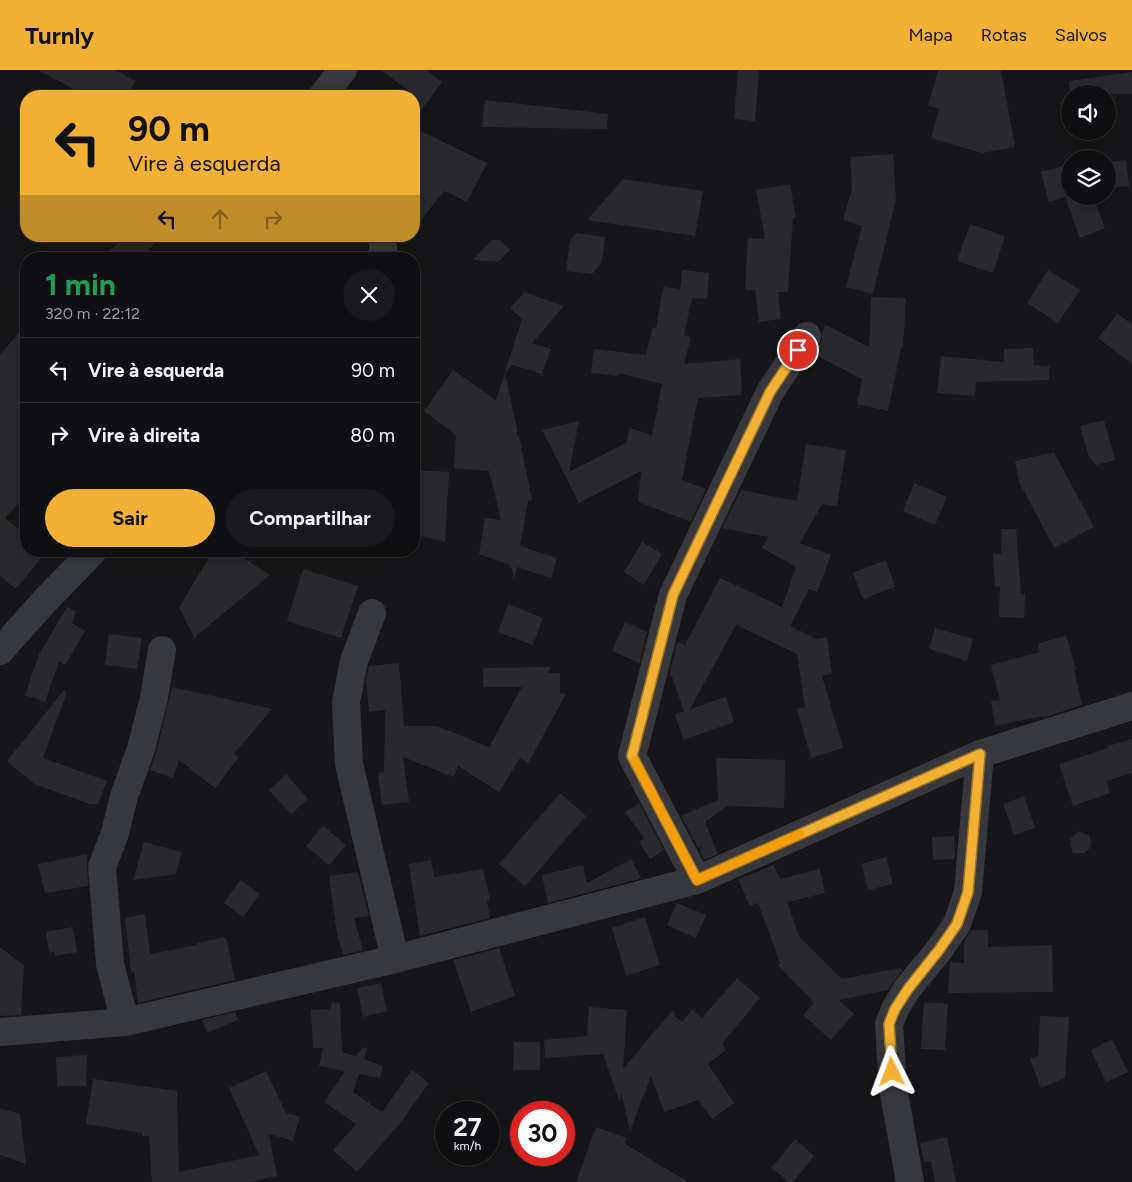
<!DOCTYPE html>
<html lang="pt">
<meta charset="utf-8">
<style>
body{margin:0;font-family:Figtree,sans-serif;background:#19191b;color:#f1f3f6;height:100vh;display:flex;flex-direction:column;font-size:19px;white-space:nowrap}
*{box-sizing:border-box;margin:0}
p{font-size:16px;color:#9c9d9f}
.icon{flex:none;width:28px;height:28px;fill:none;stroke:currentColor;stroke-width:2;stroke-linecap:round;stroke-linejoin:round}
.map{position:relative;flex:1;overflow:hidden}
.sheet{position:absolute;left:20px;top:182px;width:400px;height:305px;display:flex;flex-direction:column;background:#101012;border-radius:20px;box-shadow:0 2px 12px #0003,0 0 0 1px #303032}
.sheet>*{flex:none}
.hud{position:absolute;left:20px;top:20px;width:400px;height:152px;border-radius:20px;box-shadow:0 2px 12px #0003,0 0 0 1px #303032;background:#f2b134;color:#111;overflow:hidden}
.controls{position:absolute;left:1061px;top:15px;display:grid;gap:10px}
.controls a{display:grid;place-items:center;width:55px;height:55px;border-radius:50%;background:#101012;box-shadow:0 2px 12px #0003,0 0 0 1px #303032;font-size:25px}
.speed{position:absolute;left:435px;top:1031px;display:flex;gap:10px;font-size:25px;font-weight:700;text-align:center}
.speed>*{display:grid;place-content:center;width:65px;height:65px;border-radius:50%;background:#101012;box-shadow:0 2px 12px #0003,0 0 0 1px #303032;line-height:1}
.speed small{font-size:12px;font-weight:400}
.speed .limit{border:8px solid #d22;background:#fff;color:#111}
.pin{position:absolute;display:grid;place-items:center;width:42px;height:42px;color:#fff;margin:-21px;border:2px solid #fff;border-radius:50%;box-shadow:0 1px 5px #0007}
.me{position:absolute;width:55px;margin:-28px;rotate:357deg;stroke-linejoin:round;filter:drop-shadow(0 0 4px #0008)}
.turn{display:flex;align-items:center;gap:18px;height:105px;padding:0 25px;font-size:22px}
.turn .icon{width:65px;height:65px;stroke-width:2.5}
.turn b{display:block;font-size:35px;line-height:42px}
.lanes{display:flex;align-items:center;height:48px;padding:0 25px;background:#0003;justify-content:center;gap:25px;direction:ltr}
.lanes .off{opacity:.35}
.round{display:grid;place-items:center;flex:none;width:52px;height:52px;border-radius:26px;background:#19191b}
.head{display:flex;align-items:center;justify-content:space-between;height:85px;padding:0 25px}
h1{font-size:30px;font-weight:700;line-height:38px;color:#1e9e55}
.action{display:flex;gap:10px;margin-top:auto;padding:10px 25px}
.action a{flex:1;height:58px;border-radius:30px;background:#f2b134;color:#111;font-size:20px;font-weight:700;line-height:58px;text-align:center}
.action a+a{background:#19191b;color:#f1f3f6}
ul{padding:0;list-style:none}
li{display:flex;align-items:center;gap:15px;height:65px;padding:0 25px;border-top:1px solid #303032}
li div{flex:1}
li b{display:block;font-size:19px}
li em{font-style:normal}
header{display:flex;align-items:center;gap:30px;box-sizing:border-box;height:70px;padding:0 25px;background:#f2b134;color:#111}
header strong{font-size:24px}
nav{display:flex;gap:28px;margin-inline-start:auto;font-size:18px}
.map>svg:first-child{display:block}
</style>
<header>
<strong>Turnly</strong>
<nav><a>Mapa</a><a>Rotas</a><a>Salvos</a></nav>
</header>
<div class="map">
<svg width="1132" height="1112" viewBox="0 0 1132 1112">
<rect width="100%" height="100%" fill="#161618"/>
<!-- building -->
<path fill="#29292c" d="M38,0H115L135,11L127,26H87Z
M381,0H426L442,12L414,50V25Z
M738,0H759L755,51L734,49Z
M938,0H1001L1015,77L982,83L931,68L939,39L928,36Z
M1132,2V24H1070L1069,11Z
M485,30L608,44L607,59L482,57Z
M414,58L487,93L467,132L444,121L414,159Z
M893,84L896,129L873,224L846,217L862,156L843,150L852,119L850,87Z
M1126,90L1129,116L1108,118V92Z
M1070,94V126H1093L1105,158L1080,168L1065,127L1049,132L1041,102Z
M623,109L703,121L695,166L587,150Z
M790,114L796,148H793L788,222H778L781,249L759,252L755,220H745L748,168L765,169L756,120Z
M970,154L1005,166L993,203L957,191Z
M576,163L605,167L602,192L592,204L566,201L570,170Z
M124,166H162L140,189H102Z
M491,170H500L510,180L498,192L473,190Z
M682,200L709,203L707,229L692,228L684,265L691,267L684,294L740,289L742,325L698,328L682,410L706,419L691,452L638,432L641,401L579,433L542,360L579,351L569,402L626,373L630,358L652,365L662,314L619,303L618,306L591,303L594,279L646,285L653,257L656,258L663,217L680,219Z
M1048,200L1080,220L1058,253L1027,233Z
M524,222L564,236L532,273L551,279L542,304L512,295L505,303L517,359V366H519L532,430L528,431L520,476L557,488L551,508L517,497L514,510L511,495L479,484L485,448L501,450L489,401L454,398L456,365L424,341L453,300L496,330L522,249L510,238Z
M871,227L906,228L903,278H901L888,341L857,334L862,309L814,284L820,274L822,267V263L826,255L869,277Z
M1117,244L1132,254V294L1098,268Z
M26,254V425L5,448L26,465V481H47L16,519L0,506V285Z
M1033,278L1034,295L1049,296V310L976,312L975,326L937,323L941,286L1004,292V279Z
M1104,350L1115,390L1096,395L1089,387L1080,356Z
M806,374L846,380L837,436L822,434L800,473L831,485L817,522L809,519L790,556L817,569L827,567L832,604L822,606L843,678L811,688L797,639L805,637L797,584L736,555L690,639L726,627L734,652L683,670L675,644L684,641L672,607L669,606L677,572L685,575L720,508L782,537L796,497L762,478L768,467L722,458L741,420L797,431Z
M1054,382L1094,457L1054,478L1019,412L1015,391Z
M414,400L449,402L445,472L414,464Z
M914,413L947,427L935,455L903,441Z
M1002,459H1016L1021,524H1025L1024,548L999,547L1000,516L995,517L993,484H1001Z
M642,472L662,484L644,515L624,502Z
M213,481H233L270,505L194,568L179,537Z
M886,490L895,517L863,529L853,503Z
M303,499L358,516L341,568L287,551Z
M508,534L543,548L533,575L498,562Z
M67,537L76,541L72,553L85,561L65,595L59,591L45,632L25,625L39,584Z
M625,552L647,562L640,593L612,581Z
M935,558L973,569L967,591L929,579Z
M109,564L142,568L137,599L105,595Z
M1066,565L1076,599H1074L1082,635L1043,648V646L995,656L991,631L1000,630L991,595L1040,582L1038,574Z
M399,593L404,656H437L489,677L522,617H483V598L550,597L548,603H560V623L566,624L528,693L520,688L499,722L458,696L454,707L403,687L409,732L382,735L378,703L384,702L385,640L369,642L366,610L369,596Z
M172,617L272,639L234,684L239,687L215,718L179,690L173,708L150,700L156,683Z
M64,620L67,622L43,688L107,711L98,734H90L34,714L7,691Z
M1132,669V703L1106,711L1110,723L1073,736L1059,694L1108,678V676Z
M716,688L785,690L784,738L727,736L705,752L718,784L704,790L700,781L702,776L698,778L681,746L718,730Z
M286,704L308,729L291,744L269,720Z
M560,723L586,746L525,816L499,794Z
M1024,726L1035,758L1014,765L1003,734Z
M639,733L664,780L650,789L639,772L644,768L625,742Z
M323,756L346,775L329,795L306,776Z
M1079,761L1088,765L1091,770L1090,778L1084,783H1073L1070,774L1071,768Z
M954,766L955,789L933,790L932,767Z
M144,772L182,782L176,804L133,810Z
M87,784L88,816L45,823L38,794Z
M886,787L893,814L868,820L861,794Z
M631,789L641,808L639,809L548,833L542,805L583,795L587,813Z
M431,790L434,807L483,799L490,830L487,831L490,848L420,866L409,794Z
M774,795L780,809L820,799L825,823L787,832L799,866L842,909L901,898L902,901L888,920L839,930L854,944L831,970L803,945L814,933L778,895L780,893L758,833L750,836L738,809Z
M358,802L369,846L354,848L363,880L343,885L337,864L329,806Z
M240,810L260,824L243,847L224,833Z
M677,833L706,845L696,868L667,855Z
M145,844L150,884L197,875V873L226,867L235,910L138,933L134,901L131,902L125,848Z
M645,847L660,895L626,906L612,858Z
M73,857L77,882L55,886V882H49L46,862Z
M971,860H988V877L1052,875L1053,922L948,923L950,892L964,893V872Z
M0,877L24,896L21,945L0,946Z
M499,878L515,926L471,942L453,890Z
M737,908L760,928L722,974L726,980L708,994L734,1033L712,1049L698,1030L664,1042L651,1006L630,1061L621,1023L620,1033L603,984L545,988L544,970L587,966L589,937L627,940L623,999L672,941L675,942L674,945L682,952L692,940L702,948Z
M381,913L387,941L363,947L357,918Z
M332,932L340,933L342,982L356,986L363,977L367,979L364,989L383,996L380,1008L359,1004L353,1022L382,1042L412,1000L429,1013L398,1056L357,1102L333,1080L356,1054L324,1032L345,1001L319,996L323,978H313L311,940L330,939Z
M924,932L948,934L945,980L921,979Z
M235,942L238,950L207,963L202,950Z
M1040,946L1069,947L1065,1008L1041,1018L1030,989L1038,986Z
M1112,969L1128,1002L1106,1012L1091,980Z
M514,972H540V1000H513Z
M87,985L86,1016H57L56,987Z
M266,1001L286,1043L300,1047L293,1071L269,1064L277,1106L250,1112H152L149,1066H143L142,1063L86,1054L93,1009L177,1021L179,1102L259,1085L229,1018Z
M0,1038L20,1044L26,1094L0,1085Z
M596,1057L627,1068L625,1074L688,1112H576Z
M947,1067L956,1112H935L931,1091L924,1092L920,1073Z
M795,1069L814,1086L793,1112H789L771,1098Z"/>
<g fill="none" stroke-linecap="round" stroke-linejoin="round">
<!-- minor -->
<path stroke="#37383d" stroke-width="28" d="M322,26L343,0
M380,189C384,183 384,173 381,166
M372,543L354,591L346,632L349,694L395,889
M0,581L42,534L93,481
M697,810L632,686L673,525L770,322L807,266
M125,952L110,894L102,797L115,763L124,726L141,679L154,628L162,580
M0,962L125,952L395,889L697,810L980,684L1132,636
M910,1112L893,1018L889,954L895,939L907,919L939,880L957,854L968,822L980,684"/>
</g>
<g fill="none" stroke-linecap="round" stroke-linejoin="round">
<!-- route casing -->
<g stroke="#9d7322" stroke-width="12">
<path id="route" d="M798,280L770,322L673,525L632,686L697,810L980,684L968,822L957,854L939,880L908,919L895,939L889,954L892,1002"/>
</g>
<!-- route -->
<use href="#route" stroke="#f2b134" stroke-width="9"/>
<!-- slow -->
<path stroke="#f59e0b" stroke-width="9" d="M635,691L697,810L800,764"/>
</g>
</svg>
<div class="controls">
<a><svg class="icon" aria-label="sound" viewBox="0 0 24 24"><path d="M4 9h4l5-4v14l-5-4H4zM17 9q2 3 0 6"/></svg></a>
<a><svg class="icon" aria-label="layers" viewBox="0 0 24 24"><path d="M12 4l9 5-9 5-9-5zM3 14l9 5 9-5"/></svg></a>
</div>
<div class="speed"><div>27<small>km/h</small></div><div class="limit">30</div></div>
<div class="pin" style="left:798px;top:280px;background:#d93025"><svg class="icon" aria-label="arrive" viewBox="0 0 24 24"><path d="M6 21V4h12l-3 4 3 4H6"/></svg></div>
<svg class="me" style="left:892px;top:1002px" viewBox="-20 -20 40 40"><path d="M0-17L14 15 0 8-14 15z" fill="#f2b134" stroke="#fff" stroke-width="4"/></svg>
<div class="hud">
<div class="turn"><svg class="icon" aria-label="left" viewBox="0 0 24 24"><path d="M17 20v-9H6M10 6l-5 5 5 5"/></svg><div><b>90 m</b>Vire à esquerda</div></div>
<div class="lanes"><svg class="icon" aria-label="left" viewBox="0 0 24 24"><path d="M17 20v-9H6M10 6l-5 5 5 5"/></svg><svg class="icon off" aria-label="ahead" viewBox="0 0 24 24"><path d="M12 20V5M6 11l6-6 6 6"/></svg><svg class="icon off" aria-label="right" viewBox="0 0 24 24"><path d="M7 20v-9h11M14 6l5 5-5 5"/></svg></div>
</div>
<section class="sheet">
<div class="head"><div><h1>1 min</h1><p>320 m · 22:12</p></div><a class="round"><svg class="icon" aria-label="close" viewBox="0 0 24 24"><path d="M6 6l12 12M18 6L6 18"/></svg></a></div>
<ul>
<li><svg class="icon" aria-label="left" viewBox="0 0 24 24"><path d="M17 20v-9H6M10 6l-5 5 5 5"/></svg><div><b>Vire à esquerda</b></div><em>90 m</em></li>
<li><svg class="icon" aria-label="right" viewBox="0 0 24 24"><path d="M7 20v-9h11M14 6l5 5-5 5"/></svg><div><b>Vire à direita</b></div><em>80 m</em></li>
</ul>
<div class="action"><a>Sair</a><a>Compartilhar</a></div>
</section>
</div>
